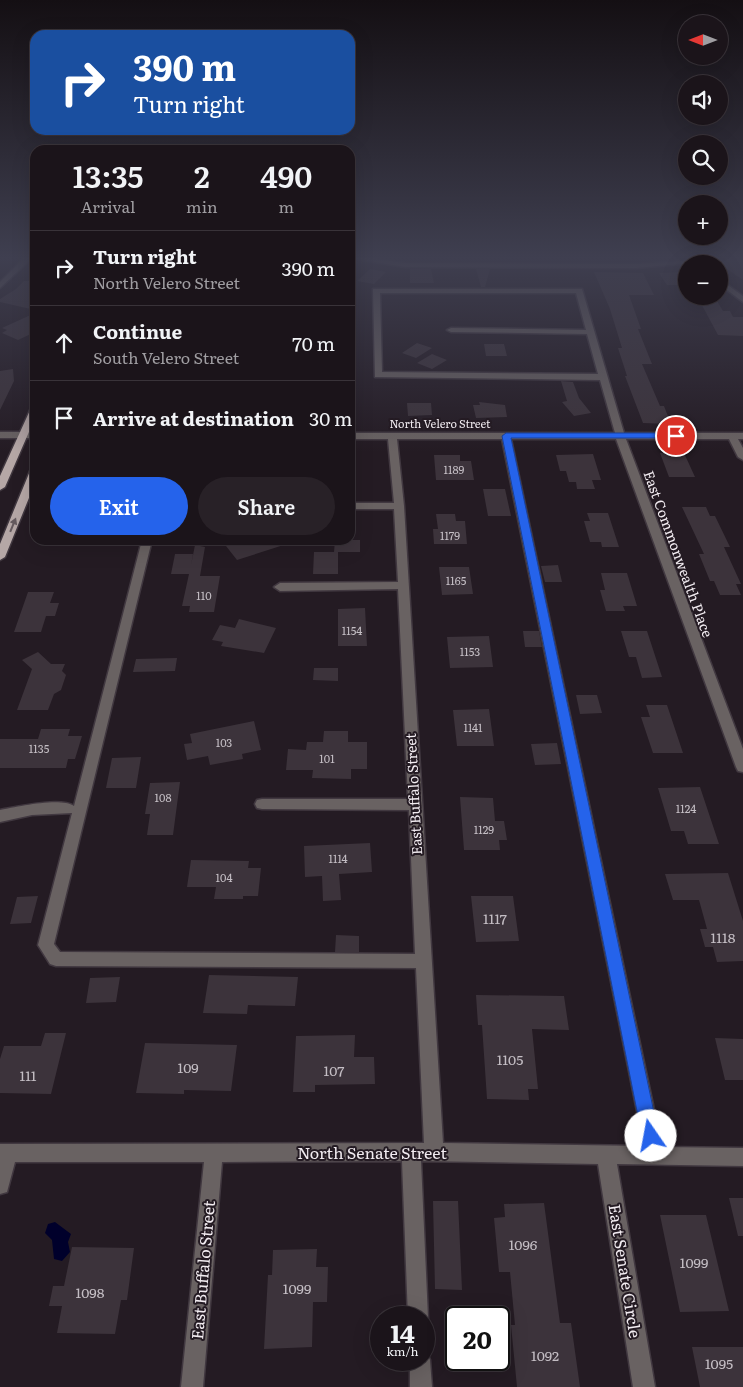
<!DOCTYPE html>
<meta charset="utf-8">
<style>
body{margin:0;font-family:Literata,serif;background:#282127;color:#f1f3f6;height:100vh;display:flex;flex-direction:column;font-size:19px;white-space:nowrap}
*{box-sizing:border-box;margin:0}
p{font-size:16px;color:#a09ea2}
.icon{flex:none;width:28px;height:28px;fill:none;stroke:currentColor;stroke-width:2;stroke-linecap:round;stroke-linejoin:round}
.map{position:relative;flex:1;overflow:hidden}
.details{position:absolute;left:30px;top:145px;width:325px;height:400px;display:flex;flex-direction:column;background:#1b141a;border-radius:15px;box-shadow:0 5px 20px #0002,0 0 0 1px #393339}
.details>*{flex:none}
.hud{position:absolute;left:30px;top:30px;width:325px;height:105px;border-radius:15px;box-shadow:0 5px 20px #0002,0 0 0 1px #393339;background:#1a4fa0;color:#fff;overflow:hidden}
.needle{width:32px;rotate:270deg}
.tools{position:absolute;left:678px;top:15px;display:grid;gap:10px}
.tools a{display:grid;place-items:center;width:50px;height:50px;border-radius:50%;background:#1b141a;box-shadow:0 5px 20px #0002,0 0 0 1px #393339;font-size:25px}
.speed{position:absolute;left:370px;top:1306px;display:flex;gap:10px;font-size:25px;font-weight:700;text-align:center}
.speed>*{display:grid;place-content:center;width:65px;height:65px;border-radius:50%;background:#1b141a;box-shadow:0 5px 20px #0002,0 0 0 1px #393339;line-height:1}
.speed small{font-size:12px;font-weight:400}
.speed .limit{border:2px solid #111;border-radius:8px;background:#fff;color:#111}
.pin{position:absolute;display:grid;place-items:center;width:42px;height:42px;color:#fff;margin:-21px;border:2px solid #fff;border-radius:50%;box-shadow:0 1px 5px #0007}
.me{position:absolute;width:55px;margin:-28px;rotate:348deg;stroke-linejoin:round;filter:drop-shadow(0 0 4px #0008)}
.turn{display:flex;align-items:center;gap:18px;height:105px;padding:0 20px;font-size:22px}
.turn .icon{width:65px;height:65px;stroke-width:2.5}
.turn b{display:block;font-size:35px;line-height:42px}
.eta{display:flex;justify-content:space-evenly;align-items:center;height:85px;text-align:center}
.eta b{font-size:30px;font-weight:600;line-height:35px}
.primary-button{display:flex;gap:10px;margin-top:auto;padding:10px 20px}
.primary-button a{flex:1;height:58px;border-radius:30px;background:#2563eb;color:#fff;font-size:20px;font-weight:600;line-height:58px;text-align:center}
.primary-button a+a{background:#282127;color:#f1f3f6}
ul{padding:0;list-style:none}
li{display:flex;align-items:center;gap:15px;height:75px;padding:0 20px;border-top:1px solid #393339}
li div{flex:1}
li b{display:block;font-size:19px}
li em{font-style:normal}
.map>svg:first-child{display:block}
</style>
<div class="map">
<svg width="743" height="1387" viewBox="0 0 743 1387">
<rect width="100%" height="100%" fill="#241b23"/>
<!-- water -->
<path fill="#00002b" d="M55,1222L71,1234L68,1242L70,1252L62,1261L54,1259L52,1240L45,1233L48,1224Z"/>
<!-- building -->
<path fill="#3c333b" d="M714,258H743V280L730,271Z
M370,269L386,272L374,284L357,281Z
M410,269H431L434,283H410Z
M476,269H490L485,287H481Z
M594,272L643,273L654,295H629L641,329H638L652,364H642L660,406H664L671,424L643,423L625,376H627L618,348H622L610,309Z
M686,272V285H667L659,273Z
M24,281H35V310L0,302V299L16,289Z
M697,296H714L723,311H730L733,317H743V336L718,335Z
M35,313V332L18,340L2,333L7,330L2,328Z
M417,343L432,348L416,358L402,353Z
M484,344H504L507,356H486Z
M432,354L447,360L432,369L417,363Z
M13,369L14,381L0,410V371Z
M561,381L573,382L579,398L591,413L574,416L562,402L567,401Z
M479,402L505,405L507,417L476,418L473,405H480Z
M407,403H431L432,415L408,416Z
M660,453H684L695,477H669Z
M593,454L601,480H592L595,489H577L576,482H569L566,471H560L556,455Z
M434,455H460V461H471L474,480H436Z
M483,489H505L511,516H488Z
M682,507H706L710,516H715L730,547H724L741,584H736L741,595H720L714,581H710L699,554H704Z
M587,513H608L619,547H602L601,542H590L584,521H590Z
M436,514H455L456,521H465L467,544H434L433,529H438Z
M245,540H292L293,542L237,560L226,546Z
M335,540H360V552H338V574H313L314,552H334Z
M195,545L205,547L200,576H220L214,612H189L190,606H182L189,574H171L175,554H193L191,565Z
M558,565L562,582H545L541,566Z
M439,567H469L473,594L442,595Z
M601,573H627L637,606H623L625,611H606L600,590H605Z
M28,592H54L50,603H59L55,616H46L41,632H14Z
M365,608L367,646H338V609Z
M239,619L276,628L264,653L221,646L223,642L212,640L220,625L235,628Z
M523,631H539L542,647H525Z
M621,631H647L662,677L642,678L636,657H629Z
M489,636L493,667L450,668L447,637Z
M38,652L51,664H65L62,671L66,675L61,690L54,694L48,710H17L32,669L22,660Z
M177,658L175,671L133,672L136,659Z
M314,668H338V681L313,680Z
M576,695H597L602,713L580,714Z
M646,705H667L683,753H653L641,717H650Z
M489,709L494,746H457L453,710Z
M254,721L261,750L242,754L243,759L210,765L208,756L187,760L184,744L192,743L190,734Z
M41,729H70L68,736H82L75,759H68L66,768H0V739H38Z
M324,731H348V742H367V769H351V779L312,778L313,770H286L288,749L306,750L307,742H323Z
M557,743L561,764L535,765L531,744Z
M141,757L136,788H106L112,758Z
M180,782L173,835H147L150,814H145L150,783Z
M700,787L719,844H688L684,831H671L658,788Z
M460,797L493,798L495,821H504L507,840H499L500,850H464Z
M370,843L372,872L339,874L341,900L323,901L322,876L305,877L304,846Z
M191,860L249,861L248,868H261L258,896H243V899H214L216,887H187Z
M728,873L743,921V961L717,962L713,947H705L700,929H707L699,900H673L665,874Z
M38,896L31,923L10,924L17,897Z
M471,896H513L519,941L476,942Z
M336,935L359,936V952H335Z
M209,975L298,977L295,1006L248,1005L247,1014L203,1013Z
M120,977L116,1002L86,1003L90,978Z
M476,995L564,996L569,1030L532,1029L538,1089H528L529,1100L487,1099L482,1025H478Z
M45,1033H66L51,1094L0,1093V1059L4,1046H41Z
M355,1035L354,1057H374L375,1084L315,1085V1092H293L296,1036Z
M715,1038L743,1039V1080H725Z
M145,1043L237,1045L231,1091L184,1090V1094L136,1093Z
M729,1198H743V1236H738Z
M433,1201H458L462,1290L435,1289Z
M544,1203L560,1323H571L580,1387H517L511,1325H515L510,1272H499L494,1218L505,1217L504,1204Z
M660,1215H706L729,1311L680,1312Z
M72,1247L134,1248L127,1300H121L115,1334L57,1333L62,1306H49L53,1286H64Z
M317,1249L316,1267H328L327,1302H313L312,1347L264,1349L268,1275H272L273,1250Z
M692,1347H743V1387H700Z"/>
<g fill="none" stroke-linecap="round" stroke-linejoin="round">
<!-- minor casing -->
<g stroke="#413840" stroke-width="3">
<path id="minor" d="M24,258H32L0,288V282Z
M351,258H370L405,263L636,264L697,260L701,262L636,268L405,267Z
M719,279L743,296V302L719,284Z
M373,289H582L624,433H743V439H738L743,448V460L738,457L729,439H626L743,749V772L738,771L736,767L616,439H511L662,1147L743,1148V1166L617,1164L655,1387H633L598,1164L421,1161L428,1318L424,1326V1318H408L402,1161L222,1162L203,1387H181L204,1162H15L7,1192L0,1194V1144L424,1143L416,968L56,966L50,964L38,945L72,813L32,815L0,822V810C17,807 60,797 74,806L142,540H152L54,944L60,952L415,954L409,810L262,809L257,808L255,804L257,800L262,799H408L398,589L280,591L274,587L280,583L398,582L394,509H350V503H394L388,439H350V433H615L600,380L375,377ZM380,293H576L586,330L451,328L447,330L451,332L587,334L598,374L382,372ZM397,439H502L644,1146L443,1143L404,506Z
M0,432H35V438H0Z
M424,1351L427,1353L430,1360L432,1387H410V1360H424Z"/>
</g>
<!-- major casing -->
<g stroke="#413840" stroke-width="3">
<path id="major" d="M35,405V418L5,487L0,490V476L31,408Z
M35,468V483L5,557L0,560V544L30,471Z"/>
</g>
<!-- minor -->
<use href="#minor" fill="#696262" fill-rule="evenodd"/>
<!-- major -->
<use href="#major" fill="#b5a7a6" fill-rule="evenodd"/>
</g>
<!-- one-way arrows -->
<defs><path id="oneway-solid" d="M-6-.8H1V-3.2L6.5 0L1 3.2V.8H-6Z" transform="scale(1.25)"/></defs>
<use fill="#655a5e" href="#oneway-solid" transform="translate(13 525) rotate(-68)"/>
<!-- sky -->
<linearGradient id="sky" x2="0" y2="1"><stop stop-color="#140f13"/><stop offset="0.57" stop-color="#3f3f50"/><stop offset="1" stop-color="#3f3f50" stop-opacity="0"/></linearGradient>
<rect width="743" height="452" fill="url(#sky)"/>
<!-- route -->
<path fill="#2563eb" stroke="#184099" d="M676,433L680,436L679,438H511L659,1136L656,1142L651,1144L645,1142L642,1136L502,436L506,433Z"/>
<g text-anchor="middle" stroke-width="4" stroke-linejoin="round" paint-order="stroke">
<!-- far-street labels -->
<g font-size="11" fill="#f2ecf1" stroke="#241b23">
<text x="440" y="428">North Velero Street</text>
</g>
<!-- number labels -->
<g font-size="11" fill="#c4bec4">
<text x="454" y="474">1189</text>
<text x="450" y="540">1179</text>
<text x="456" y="585">1165</text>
<text x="204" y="600">110</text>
<text x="352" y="635">1154</text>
<text x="470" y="656">1153</text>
<text x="473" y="732">1141</text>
<text x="224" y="747">103</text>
<text x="39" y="753">1135</text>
<text x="327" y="763">101</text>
<text x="163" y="802">108</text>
<text x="686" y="813">1124</text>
<text x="484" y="834">1129</text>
<text x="338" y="863">1114</text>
<text x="224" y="882">104</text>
</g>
<!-- street labels -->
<g font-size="14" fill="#f2ecf1" stroke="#241b23">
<text transform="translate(678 554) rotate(70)" y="5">East Commonwealth Place</text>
<text transform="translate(414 794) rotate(-93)" y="5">East Buffalo Street</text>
</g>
<!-- near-number labels -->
<g font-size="14" fill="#c4bec4">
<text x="495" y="924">1117</text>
<text x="723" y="943">1118</text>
<text x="510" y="1065">1105</text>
<text x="188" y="1073">109</text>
<text x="334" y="1076">107</text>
<text x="28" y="1081">111</text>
<text x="523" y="1250">1096</text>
<text x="694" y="1268">1099</text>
<text x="297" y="1294">1099</text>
<text x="90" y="1298">1098</text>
<text x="545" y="1361">1092</text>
<text x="719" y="1369">1095</text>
</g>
<!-- near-street labels -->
<g font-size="16" fill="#f2ecf1" stroke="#241b23">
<text x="372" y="1159">North Senate Street</text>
<text transform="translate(203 1270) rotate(-85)" y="6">East Buffalo Street</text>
<text transform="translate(625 1271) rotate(81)" y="6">East Senate Circle</text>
</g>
</g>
</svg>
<div class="tools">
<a><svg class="needle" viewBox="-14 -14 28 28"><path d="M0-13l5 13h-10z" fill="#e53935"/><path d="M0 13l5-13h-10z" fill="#a09ea2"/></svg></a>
<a><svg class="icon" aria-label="sound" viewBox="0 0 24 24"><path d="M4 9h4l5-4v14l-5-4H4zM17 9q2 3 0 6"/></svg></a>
<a><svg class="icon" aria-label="search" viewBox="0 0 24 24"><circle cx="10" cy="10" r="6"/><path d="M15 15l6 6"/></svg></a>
<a>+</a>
<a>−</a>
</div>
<div class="speed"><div>14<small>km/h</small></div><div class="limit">20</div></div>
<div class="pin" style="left:676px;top:436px;background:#d93025"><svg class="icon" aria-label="arrive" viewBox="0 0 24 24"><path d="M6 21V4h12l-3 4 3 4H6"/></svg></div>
<svg class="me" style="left:651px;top:1136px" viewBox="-20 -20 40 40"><circle r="19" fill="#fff"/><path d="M0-13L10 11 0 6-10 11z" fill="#2563eb"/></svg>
<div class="hud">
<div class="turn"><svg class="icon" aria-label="right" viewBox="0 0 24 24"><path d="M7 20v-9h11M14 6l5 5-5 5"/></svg><div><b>390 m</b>Turn right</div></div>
</div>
<section class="details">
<div class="eta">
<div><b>13:35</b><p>Arrival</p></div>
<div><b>2</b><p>min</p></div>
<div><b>490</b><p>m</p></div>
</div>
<ul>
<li><svg class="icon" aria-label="right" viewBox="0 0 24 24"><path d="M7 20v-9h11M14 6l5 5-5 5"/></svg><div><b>Turn right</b><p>North Velero Street</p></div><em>390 m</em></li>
<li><svg class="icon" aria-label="ahead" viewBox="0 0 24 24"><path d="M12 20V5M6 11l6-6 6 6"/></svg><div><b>Continue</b><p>South Velero Street</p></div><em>70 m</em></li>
<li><svg class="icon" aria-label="arrive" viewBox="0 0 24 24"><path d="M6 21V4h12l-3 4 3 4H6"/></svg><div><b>Arrive at destination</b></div><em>30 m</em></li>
</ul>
<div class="primary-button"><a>Exit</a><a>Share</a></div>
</section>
</div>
